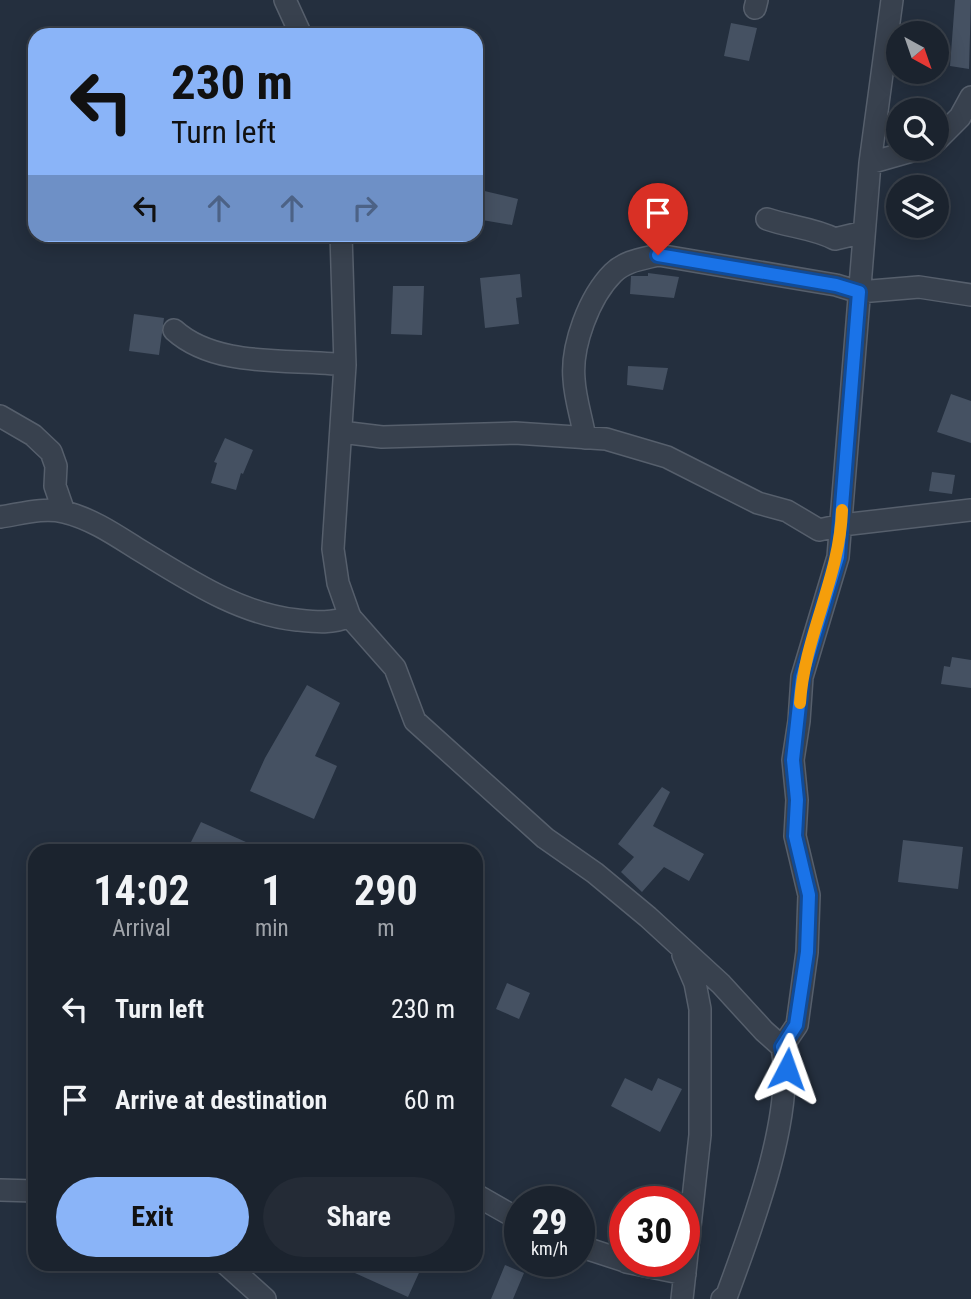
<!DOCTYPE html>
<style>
body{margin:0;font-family:"Roboto Condensed",sans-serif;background:#242b36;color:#f1f3f6;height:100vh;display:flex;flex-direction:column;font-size:26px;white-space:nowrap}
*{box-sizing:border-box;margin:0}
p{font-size:23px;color:#a0a4aa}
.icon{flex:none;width:38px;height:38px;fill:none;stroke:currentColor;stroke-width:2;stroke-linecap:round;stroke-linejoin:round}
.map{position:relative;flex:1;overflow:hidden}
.details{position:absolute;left:28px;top:844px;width:455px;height:427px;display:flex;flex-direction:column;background:#1b232e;border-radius:21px;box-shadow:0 4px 18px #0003,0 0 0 2px #39404a}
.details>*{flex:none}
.guide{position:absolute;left:28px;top:28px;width:455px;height:214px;border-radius:21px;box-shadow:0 4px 18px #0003,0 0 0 2px #39404a;background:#8ab4f8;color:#111;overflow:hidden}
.needle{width:46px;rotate:140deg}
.fabs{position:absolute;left:886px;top:21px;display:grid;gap:14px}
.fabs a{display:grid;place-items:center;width:63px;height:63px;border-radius:50%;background:#1b232e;box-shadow:0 4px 18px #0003,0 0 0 2px #39404a;font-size:35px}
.speed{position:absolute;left:504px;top:1186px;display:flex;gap:14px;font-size:35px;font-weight:700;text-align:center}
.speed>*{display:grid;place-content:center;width:91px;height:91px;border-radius:50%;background:#1b232e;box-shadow:0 4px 18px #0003,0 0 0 2px #39404a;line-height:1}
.speed small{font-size:18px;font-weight:400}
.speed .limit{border:10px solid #d22;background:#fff;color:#111}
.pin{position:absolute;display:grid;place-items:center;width:60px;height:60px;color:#fff;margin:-72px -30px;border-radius:50% 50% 50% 0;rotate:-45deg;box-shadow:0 0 7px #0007}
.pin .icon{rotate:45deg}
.me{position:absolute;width:77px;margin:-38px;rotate:4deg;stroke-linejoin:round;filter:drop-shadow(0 0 5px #0008)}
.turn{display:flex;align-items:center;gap:24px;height:147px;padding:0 28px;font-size:32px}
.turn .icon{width:91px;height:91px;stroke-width:2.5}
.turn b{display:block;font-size:49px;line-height:60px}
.lanes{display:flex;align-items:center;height:66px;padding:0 28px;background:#0003;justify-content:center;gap:35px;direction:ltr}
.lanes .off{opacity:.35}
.eta{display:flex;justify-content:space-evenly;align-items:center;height:119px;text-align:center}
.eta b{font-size:42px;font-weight:700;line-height:49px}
.button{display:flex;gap:14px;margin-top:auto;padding:14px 28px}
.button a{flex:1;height:80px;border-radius:42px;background:#8ab4f8;color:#111;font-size:28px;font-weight:700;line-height:80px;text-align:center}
.button a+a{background:#242b36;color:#f1f3f6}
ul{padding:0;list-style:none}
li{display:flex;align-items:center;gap:21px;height:91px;padding:0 28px}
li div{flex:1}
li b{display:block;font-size:26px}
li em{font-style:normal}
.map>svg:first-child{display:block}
</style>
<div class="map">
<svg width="971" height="1299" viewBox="0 0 971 1299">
<rect width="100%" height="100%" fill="#242f3e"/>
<!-- building -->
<path fill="#455162" d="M955,0H971L969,69L950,66Z
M731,23L757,28L749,61L724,56Z
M476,189L518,199L512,225L476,219Z
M648,273L679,277L674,298L630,294L631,276H648Z
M520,274L522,297L516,298L519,324L485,328L480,278Z
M393,286H424L422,335L391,334Z
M134,314L164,318L159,355L129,351Z
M628,366L668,368L663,390L627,385Z
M951,394L971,401V443L937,432Z
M225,438L253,450L243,474L241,473L236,490L211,483L217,463L214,462Z
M932,472L955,475L952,494L929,491Z
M952,657L971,660V688L941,684L944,666L950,667Z
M307,685L340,703L315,756L337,766L314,819L250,791L265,758Z
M662,787L670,792L653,826L704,854L689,881L664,867L642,892L621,872L634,857L618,844Z
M201,822L264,850H197L199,845L191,842Z
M903,840L963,847L958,889L898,882Z
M507,983L530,993L519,1019L496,1009Z
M625,1078L652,1091L658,1078L682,1089L660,1132L611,1106Z
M335,1264H423L408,1297Z
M505,1265L524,1273L513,1299H491Z"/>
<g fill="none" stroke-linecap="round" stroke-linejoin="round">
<!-- minor casing -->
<g stroke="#565f6c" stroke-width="24">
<path id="minor" d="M285,0L301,35
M755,8L757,0
M936,141L960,117L971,97
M870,163L919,149
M767,219C790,227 814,228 835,239L864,232
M341,234L345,365L333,549L338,583L350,617L395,668L415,721L545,838L595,873L648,917L721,984L764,1031L782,1047
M174,330C217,369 291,358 345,365
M0,416L33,435L51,452L56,466L55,486L64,512
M341,432L382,437L515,433L606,439L667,457L758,503L787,511L819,530L842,525L971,510
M585,438C582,419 575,399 574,379C571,346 589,297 613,273C625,261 642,259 658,255L836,285L859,292L919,287L971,295
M0,517C21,514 43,507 64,512C90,518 114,534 136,548C186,578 238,614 297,620C316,622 332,624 350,616
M0,1190L35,1191
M476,1195L520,1220
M579,1246L625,1261
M626,1262L685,1274
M226,1264L265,1299
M682,1299L700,1135V1009L695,983L683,955
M722,1299L727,1295C751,1229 795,1115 782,1047L797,1025L807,952L809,895L795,836L797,800L793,760L799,721L802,677L838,557L870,163L892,0"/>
</g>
<!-- minor -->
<use href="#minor" stroke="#38414e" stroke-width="21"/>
</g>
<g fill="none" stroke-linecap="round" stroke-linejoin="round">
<!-- route casing -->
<g stroke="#114b97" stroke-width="18">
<path id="route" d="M658,255L836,285L859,292L838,557L802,677L793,760L797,800L795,836L809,895L807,952L796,1025L782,1047L787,1069"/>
</g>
<!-- route -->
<use href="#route" stroke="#1a73e8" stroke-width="12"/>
<!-- slow -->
<path stroke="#f59e0b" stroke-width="12" d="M800,703C804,637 840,577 842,510"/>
</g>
</svg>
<div class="fabs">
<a><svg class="needle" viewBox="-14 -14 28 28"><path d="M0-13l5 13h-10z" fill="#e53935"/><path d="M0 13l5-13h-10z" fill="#a0a4aa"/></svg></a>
<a><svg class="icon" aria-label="search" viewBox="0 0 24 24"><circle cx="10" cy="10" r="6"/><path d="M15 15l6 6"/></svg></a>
<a><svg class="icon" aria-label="layers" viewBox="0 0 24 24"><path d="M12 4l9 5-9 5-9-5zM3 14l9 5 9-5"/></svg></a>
</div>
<div class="speed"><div>29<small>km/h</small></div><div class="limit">30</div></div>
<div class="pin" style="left:658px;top:255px;background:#d93025"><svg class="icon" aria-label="arrive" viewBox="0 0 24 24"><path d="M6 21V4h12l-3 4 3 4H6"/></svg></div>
<svg class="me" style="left:787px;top:1069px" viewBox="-20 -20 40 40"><path d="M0-17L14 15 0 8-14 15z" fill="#1a73e8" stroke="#fff" stroke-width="4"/></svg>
<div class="guide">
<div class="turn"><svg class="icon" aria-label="left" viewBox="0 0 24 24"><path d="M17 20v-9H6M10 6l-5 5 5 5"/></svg><div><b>230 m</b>Turn left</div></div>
<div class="lanes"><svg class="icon" aria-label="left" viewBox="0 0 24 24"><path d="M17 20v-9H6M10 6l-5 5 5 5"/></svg><svg class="icon off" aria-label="ahead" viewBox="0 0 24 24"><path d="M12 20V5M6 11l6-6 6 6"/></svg><svg class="icon off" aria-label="ahead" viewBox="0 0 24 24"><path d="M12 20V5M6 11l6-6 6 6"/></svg><svg class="icon off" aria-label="right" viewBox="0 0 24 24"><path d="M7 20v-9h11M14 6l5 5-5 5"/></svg></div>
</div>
<section class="details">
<div class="eta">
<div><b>14:02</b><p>Arrival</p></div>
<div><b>1</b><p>min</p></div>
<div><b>290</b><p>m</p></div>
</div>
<ul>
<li><svg class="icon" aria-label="left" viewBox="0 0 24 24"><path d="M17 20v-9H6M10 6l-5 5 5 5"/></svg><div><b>Turn left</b></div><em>230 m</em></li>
<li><svg class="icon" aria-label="arrive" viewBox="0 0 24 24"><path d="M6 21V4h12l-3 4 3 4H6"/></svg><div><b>Arrive at destination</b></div><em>60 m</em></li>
</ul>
<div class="button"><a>Exit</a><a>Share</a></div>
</section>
</div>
